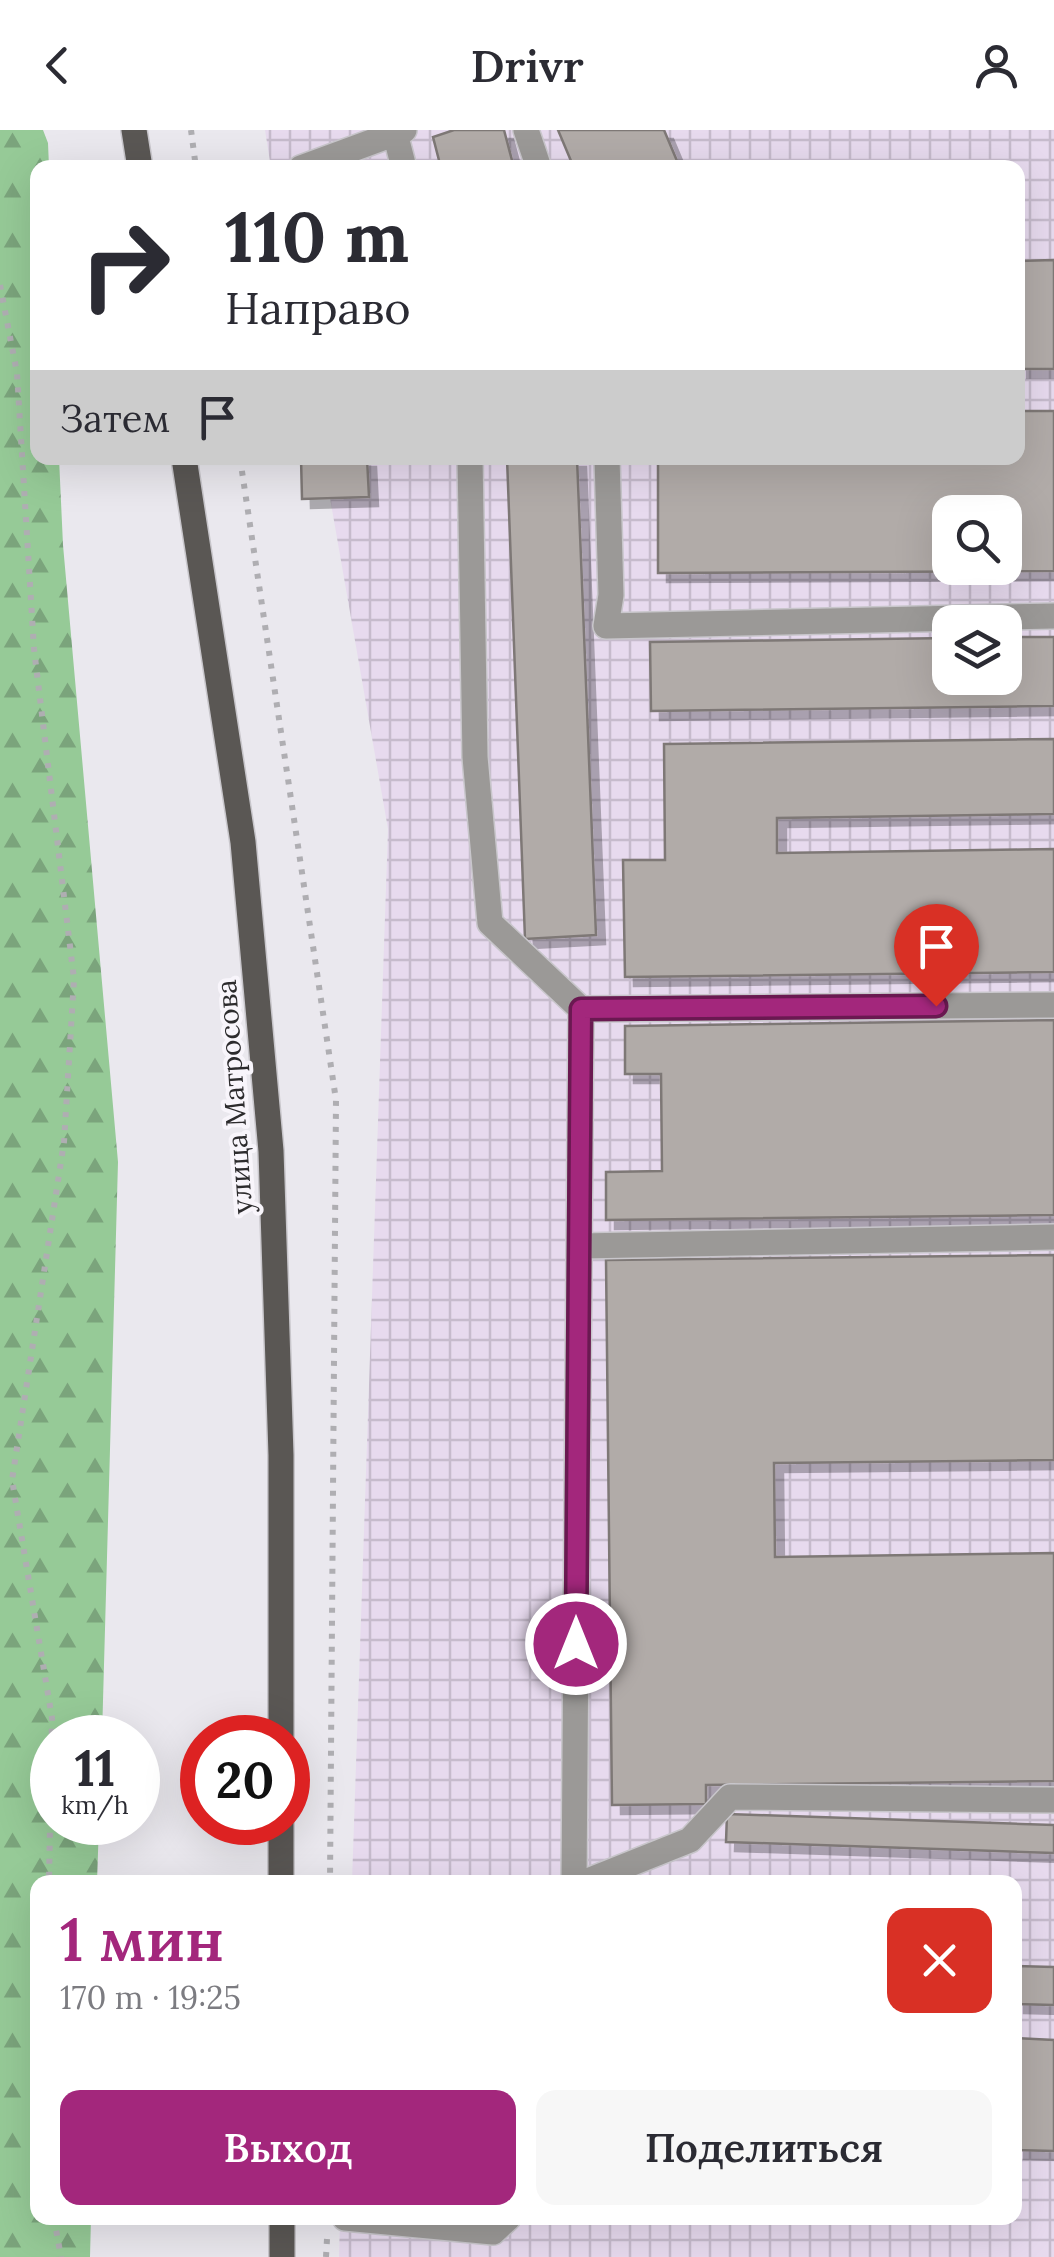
<!DOCTYPE html>
<html lang="ru">
<meta charset="utf-8">
<style>
body{margin:0;font-family:Lora,serif;background:#f7f7f7;color:#2b2b33;height:100vh;display:flex;flex-direction:column;font-size:38px;white-space:nowrap}
*{box-sizing:border-box;margin:0}
p{font-size:32px;color:#7c7c81}
.icon{flex:none;width:55px;height:55px;fill:none;stroke:currentColor;stroke-width:2;stroke-linecap:round;stroke-linejoin:round}
.map{position:relative;flex:1;overflow:hidden}
.details{position:absolute;left:30px;top:1745px;width:992px;height:350px;display:flex;flex-direction:column;background:#fff;border-radius:20px;box-shadow:0 10px 40px #0002}
.details>*{flex:none}
.guide{position:absolute;left:30px;top:30px;width:995px;height:305px;border-radius:20px;box-shadow:0 10px 40px #0002;background:#fff;color:#2b2b33;overflow:hidden}
.fabs{position:absolute;left:932px;top:365px;display:grid;gap:20px}
.fabs a{display:grid;place-items:center;width:90px;height:90px;border-radius:20px;background:#fff;box-shadow:0 10px 40px #0002;font-size:50px}
.speed{position:absolute;left:30px;top:1585px;display:flex;gap:20px;font-size:50px;font-weight:700;text-align:center}
.speed>*{display:grid;place-content:center;width:130px;height:130px;border-radius:50%;background:#fff;box-shadow:0 10px 40px #0002;line-height:1}
.speed small{font-size:25px;font-weight:400}
.speed .limit{border:15px solid #d22;background:#fff;color:#111}
.pin{position:absolute;display:grid;place-items:center;width:85px;height:85px;color:#fff;margin:-102px -42px;border-radius:50% 50% 50% 0;rotate:-45deg;box-shadow:0 0 10px #0007}
.pin .icon{rotate:45deg}
.me{position:absolute;width:110px;margin:-55px;rotate:0deg;stroke-linejoin:round;filter:drop-shadow(0 0 8px #0008)}
.turn{display:flex;align-items:center;gap:35px;height:210px;padding:0 30px;font-size:45px}
.turn .icon{width:130px;height:130px;stroke-width:2.5}
.turn b{display:block;font-size:70px;line-height:85px}
.then{display:flex;align-items:center;height:95px;padding:0 30px;background:#0003;gap:20px;font-size:38px}
.round{display:grid;place-items:center;flex:none;width:105px;height:105px;border-radius:20px;background:#f7f7f7}
.head{display:flex;align-items:center;justify-content:space-between;height:170px;padding:0 30px}
h1{font-size:60px;font-weight:600;line-height:75px;color:#a3277c}
.button{display:flex;gap:20px;margin-top:auto;padding:20px 30px}
.button a{flex:1;height:115px;border-radius:20px;background:#a3277c;color:#fff;font-size:40px;font-weight:600;line-height:115px;text-align:center}
.button a+a{background:#f7f7f7;color:#2b2b33}
header{display:flex;justify-content:space-between;align-items:center;height:130px;padding:0 30px;background:#fff;font-size:45px;font-weight:600}
.map>svg:first-child{display:block}
</style>
<header><svg class="icon" aria-label="back" viewBox="0 0 24 24"><path d="M15 5l-7 7 7 7"/></svg>Drivr<svg class="icon" aria-label="person" viewBox="0 0 24 24"><circle cx="12" cy="8" r="4"/><path d="M4 21q1-7 8-7t8 7"/></svg></header>
<div class="map">
<svg width="1054" height="2127" viewBox="0 0 1054 2127">
<defs>
<pattern id="industrial-grid" width="8" height="8" patternUnits="userSpaceOnUse" patternTransform="scale(2.5)"><rect width="8" height="8" fill="#e7daee"/><path d="M0 4h8M4 0v8" fill="none" stroke="#c6bbcc"/></pattern>
<pattern id="forest-firs" width="22" height="20" patternUnits="userSpaceOnUse" patternTransform="scale(2.5)"><rect width="22" height="20" fill="#96ca97"/><path d="M5 1l3.5 6h-7zM16 11l3.5 6h-7z" fill="#7ba47c"/></pattern>
<filter id="shadow"><feDropShadow dx="9" dy="9" stdDeviation="0" flood-color="#0004"/></filter>
</defs>
<rect width="100%" height="100%" fill="#eae8ee"/>
<!-- industrial -->
<path fill="url(#industrial-grid)" fill-rule="evenodd" d="M265,0H1054V2127H339L340,2088H1015V1752H352L388,699L323,328H1018V38H271ZM950,382H1005V438H950ZM950,492H1005V548H950Z"/>
<!-- forest -->
<path fill="url(#forest-firs)" d="M0,0H43L48,13L49,37L38,38V328H59L63,415L118,1032L102,1607L52,1608V1692L99,1693L97,1752H38V2088H91L90,2127H0Z"/>
<!-- building -->
<path fill="#b1aba8" stroke="#7e7876" stroke-width="2.5" fill-rule="evenodd" filter="url(#shadow)" d="M454,0H504L514,38H441L433,7Z
M558,0H664L680,38H574Z
M1054,130V239H1018V131Z
M1018,281H1054V441L658,443V328H1018ZM950,382H1005V438H950Z
M301,328H367L369,367L302,369Z
M507,328H577L596,805L525,809Z
M1005,507H1054V576L651,581L650,512L950,508V548H1005Z
M1054,609V684L777,688V723L1054,719V842L625,847L623,730H665L664,614Z
M1054,890V1085L606,1090V1042L662,1041L661,944H625V896Z
M1054,1125V1330L774,1333L775,1427L1054,1423V1651L706,1655V1674L612,1675L606,1130Z
M727,1684L1054,1695V1723L726,1712Z
M1015,1836L1054,1837V1875L1015,1874Z
M1015,1908L1054,1910V2021L1015,2020Z"/>
<g fill="none" stroke-linecap="round" stroke-linejoin="round">
<!-- minor casing -->
<g stroke="#c8c6cb" stroke-width="28">
<path id="minor" d="M526,0L539,38
M395,3L404,38
M301,38L404,0
M470,328L475,627L490,793L581,879L1054,875
M607,328L611,465L606,496L1054,486
M580,1116L1054,1107
M574,1752L581,879
M585,1752L690,1710L730,1667L1054,1670
M345,2088L493,2102L508,2088"/>
</g>
<!-- major casing -->
<g stroke="#c8c6cb" stroke-width="28">
<path id="major" d="M134,0L140,38
M184,328L243,712L271,1021L281,1325V1608
M281,1692V1752
M282,2088V2127"/>
</g>
<!-- path -->
<path stroke="#afaeb2" stroke-width="6" stroke-dasharray="5 8" stroke-linecap="butt" d="M191,0L196,38
M0,155L17,243L34,519L74,849L64,1012L12,1350L52,1588L49,1752
M240,328L336,970L330,1752
M38,1886V1906
M54,2088L61,2127
M326,2127L327,2109"/>
<!-- minor -->
<use href="#minor" stroke="#9b9997" stroke-width="25"/>
<!-- major -->
<use href="#major" stroke="#5a5754" stroke-width="25"/>
</g>
<g fill="none" stroke-linecap="round" stroke-linejoin="round">
<!-- route casing -->
<g stroke="#6a1951" stroke-width="25">
<path id="route" d="M576,1514L581,879L936,876"/>
</g>
<!-- route -->
<use href="#route" stroke="#a3277c" stroke-width="18"/>
</g>
<g text-anchor="middle" stroke-width="8" stroke-linejoin="round" paint-order="stroke">
<!-- street labels -->
<g font-size="28" fill="#2c2b2d" stroke="#f8f5fb">
<text transform="translate(234 967) rotate(-94)" y="10">улица Матросова</text>
</g>
</g>
</svg>
<div class="fabs">
<a><svg class="icon" aria-label="search" viewBox="0 0 24 24"><circle cx="10" cy="10" r="6"/><path d="M15 15l6 6"/></svg></a>
<a><svg class="icon" aria-label="layers" viewBox="0 0 24 24"><path d="M12 4l9 5-9 5-9-5zM3 14l9 5 9-5"/></svg></a>
</div>
<div class="speed"><div>11<small>km/h</small></div><div class="limit">20</div></div>
<div class="pin" style="left:936px;top:876px;background:#d93025"><svg class="icon" aria-label="arrive" viewBox="0 0 24 24"><path d="M6 21V4h12l-3 4 3 4H6"/></svg></div>
<svg class="me" style="left:576px;top:1514px" viewBox="-20 -20 40 40"><circle r="17" fill="#a3277c" stroke="#fff" stroke-width="3"/><path d="M0-11L8 9 0 5-8 9z" fill="#fff"/></svg>
<div class="guide">
<div class="turn"><svg class="icon" aria-label="right" viewBox="0 0 24 24"><path d="M7 20v-9h11M14 6l5 5-5 5"/></svg><div><b>110 m</b>Направо</div></div>
<div class="then">Затем<svg class="icon" aria-label="arrive" viewBox="0 0 24 24"><path d="M6 21V4h12l-3 4 3 4H6"/></svg></div>
</div>
<section class="details">
<div class="head"><div><h1>1 мин</h1><p>170 m · 19:25</p></div><a class="round" style="background:#d93025;color:#fff"><svg class="icon" aria-label="close" viewBox="0 0 24 24"><path d="M6 6l12 12M18 6L6 18"/></svg></a></div>
<div class="button"><a>Выход</a><a>Поделиться</a></div>
</section>
</div>
